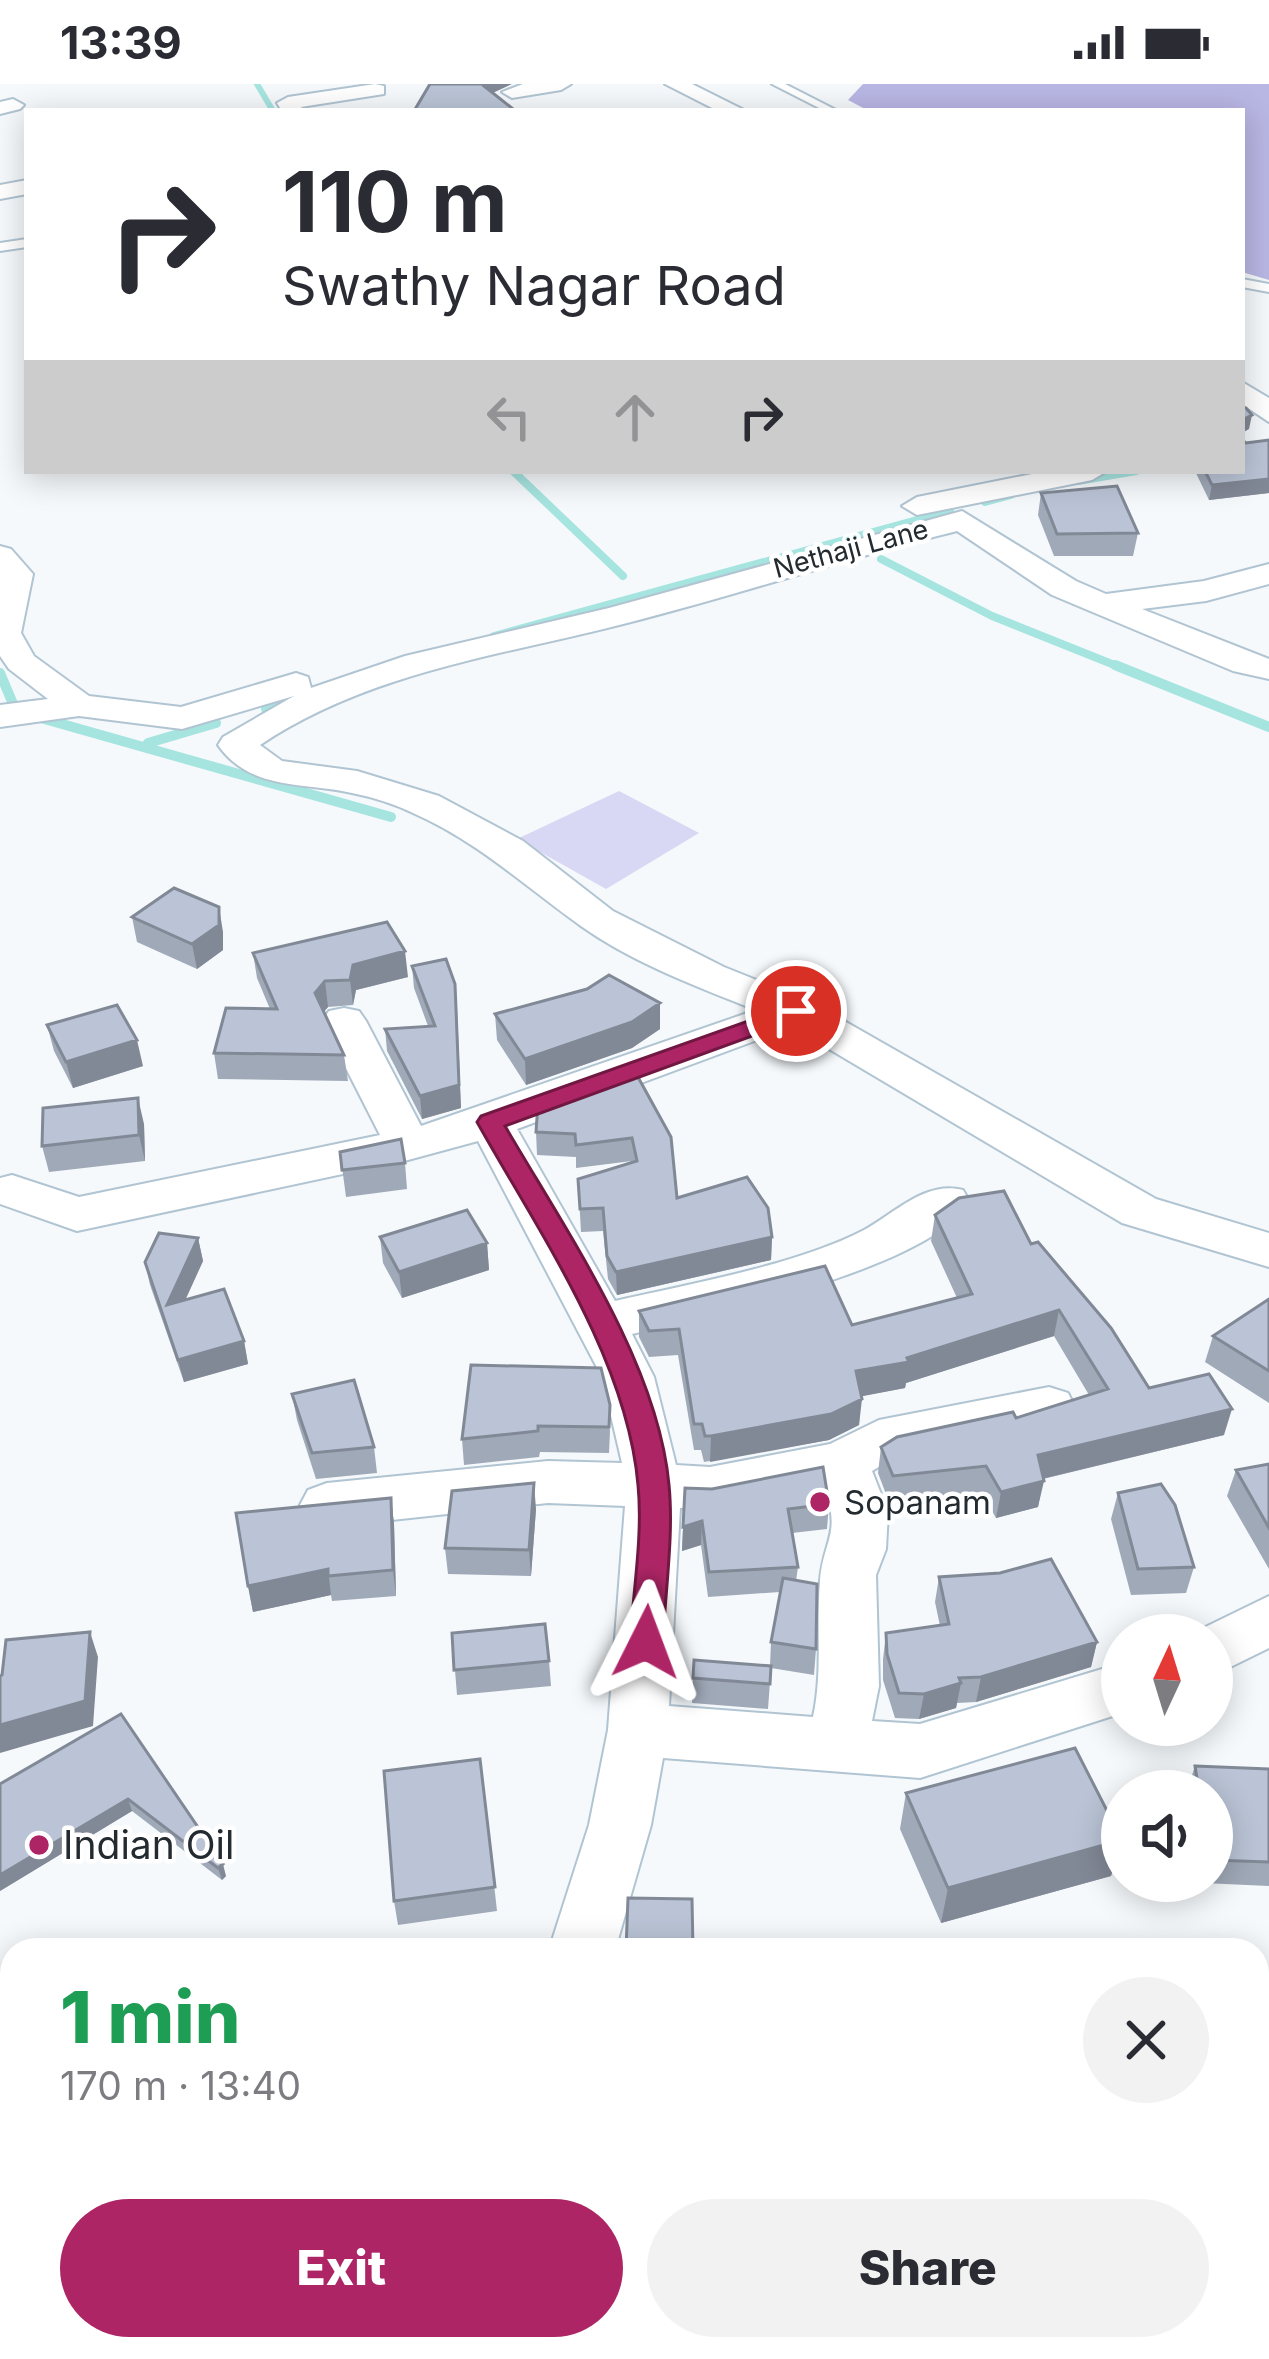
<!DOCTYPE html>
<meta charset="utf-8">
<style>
body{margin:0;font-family:Inter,sans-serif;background:#f2f2f3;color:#2b2b33;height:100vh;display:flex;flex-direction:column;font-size:45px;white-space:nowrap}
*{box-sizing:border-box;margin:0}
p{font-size:39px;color:#7c7c81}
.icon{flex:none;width:66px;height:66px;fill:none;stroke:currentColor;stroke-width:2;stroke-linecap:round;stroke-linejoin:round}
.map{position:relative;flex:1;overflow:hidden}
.sheet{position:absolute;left:0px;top:1854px;width:1269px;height:423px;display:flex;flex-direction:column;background:#fff;border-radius:36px 36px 0 0;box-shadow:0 6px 30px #0003}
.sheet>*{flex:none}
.top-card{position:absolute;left:24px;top:24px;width:1221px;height:366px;border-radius:0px;box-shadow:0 6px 30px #0003;background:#fff;color:#2b2b33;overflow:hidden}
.needle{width:78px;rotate:4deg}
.buttons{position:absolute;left:1101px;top:1530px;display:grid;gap:24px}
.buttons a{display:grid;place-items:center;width:132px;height:132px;border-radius:50%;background:#fff;box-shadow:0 6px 30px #0003;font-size:60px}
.pin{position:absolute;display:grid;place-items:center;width:102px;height:102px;color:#fff;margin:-51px;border:6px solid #fff;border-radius:50%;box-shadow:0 3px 12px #0007}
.me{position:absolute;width:132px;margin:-66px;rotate:3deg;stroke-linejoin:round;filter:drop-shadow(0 0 9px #0008)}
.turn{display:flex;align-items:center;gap:42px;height:252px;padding:0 60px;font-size:54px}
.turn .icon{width:156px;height:156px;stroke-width:2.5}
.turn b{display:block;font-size:84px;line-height:102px}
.lanes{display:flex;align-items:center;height:114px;padding:0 60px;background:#0003;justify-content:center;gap:60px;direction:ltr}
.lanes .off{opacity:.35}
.round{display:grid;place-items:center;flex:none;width:126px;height:126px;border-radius:63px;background:#f2f2f3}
.summary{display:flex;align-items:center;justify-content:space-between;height:204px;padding:0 60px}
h1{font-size:72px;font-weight:800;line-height:90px;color:#1e9e55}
.action{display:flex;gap:24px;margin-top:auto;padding:24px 60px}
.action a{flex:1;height:138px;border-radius:72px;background:#ae2566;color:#fff;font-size:48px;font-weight:800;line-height:138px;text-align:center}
.action a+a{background:#f2f2f3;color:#2b2b33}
.status{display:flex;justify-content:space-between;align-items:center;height:84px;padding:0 60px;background:#fff;direction:ltr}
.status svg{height:33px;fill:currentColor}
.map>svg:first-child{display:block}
</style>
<div class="status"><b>13:39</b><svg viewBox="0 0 49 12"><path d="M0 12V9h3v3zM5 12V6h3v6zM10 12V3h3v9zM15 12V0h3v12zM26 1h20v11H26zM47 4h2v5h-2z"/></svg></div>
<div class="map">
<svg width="1269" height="2275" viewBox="0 0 1269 2275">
<rect width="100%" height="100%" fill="#f5f9fc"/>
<!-- green -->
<path fill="#d8d7f4" d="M619,707L699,749L606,805L517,755Z"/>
<!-- forest -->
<path fill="#b8b6e3" d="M863,0H1269V196L1242,188V27H869L848,16Z"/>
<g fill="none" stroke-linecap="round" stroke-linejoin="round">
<!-- stream-far2 -->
<path stroke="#a6e4e0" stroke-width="6" d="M257,0L273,27"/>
<!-- stream-far1 -->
<path stroke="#a6e4e0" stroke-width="8" d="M513,387L623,492
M1078,397L1136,387
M985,418L1011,411
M881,475L992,532L1122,584
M494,552L950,427"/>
<!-- stream -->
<path stroke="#a6e4e0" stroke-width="10" d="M1115,581L1269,643
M0,589L16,627L391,733
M266,625L291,617
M148,659L216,639"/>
<!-- service casing -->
<g stroke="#b1c4d2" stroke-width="4">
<path id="service" d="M772,0H785L838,27H825Z
M27,155V163L0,167V159Z
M1242,195L1269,200V208L1242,203Z"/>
</g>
<!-- minor casing -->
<g stroke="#b1c4d2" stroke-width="4">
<path id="minor" d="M375,0L384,2V10L301,23L304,27H282L277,19L288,13Z
M523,0H571L561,6L512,14L502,8Z
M665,0H692L746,27H718Z
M13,15L24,21L20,25L0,30V18Z
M27,96V110L0,115V101Z
M1242,298L1269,314V338L1242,320Z
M1047,387H1107L1092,396L917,431L902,422L917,413Z
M962,427L1076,497L1106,510L1204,497L1269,480V500L1206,517L1142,525L1269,575V595L1233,587L1052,511L957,447C847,474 740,510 631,538C505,571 370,587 260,661L282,677L357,687L439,712L523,757L613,827L724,883L811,918L1156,1115L1269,1149V1183L1122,1139L792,943L517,1045L615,1217C689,1200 797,1181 864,1146C895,1129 926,1096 963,1106L970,1118C930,1184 707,1232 632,1250L654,1293L676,1381L710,1383L830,1360L879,1336L1049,1303L1068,1309L1075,1323L1068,1337L892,1375L872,1387L888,1428L886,1465L876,1491L879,1602L872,1637L920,1640L1122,1579V1629L920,1694L663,1674L651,1741L615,1866H549L589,1741L608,1646L625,1422L548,1419L327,1443L308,1436L300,1421L308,1406L327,1399L548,1377L622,1379L602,1293L478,1057L408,1076L77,1147L0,1120V1094L12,1091L79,1113L380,1051L322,937L329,927L344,924L359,927L366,937L421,1042L756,926C698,903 633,879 581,842C525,802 477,757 413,729C395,720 372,713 352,709C304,698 250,707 218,661L223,653L294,612L182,645L79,632L0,643V621L48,615L9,585L0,572V462L11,465L33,490L21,549L34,572L89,612L181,623L296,589L308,593L311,604L405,572L609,524ZM824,1403C842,1450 823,1456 820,1497C816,1543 823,1587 813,1633L669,1622L680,1424L710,1425Z
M1269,1512V1564L1212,1592V1551L1191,1550Z
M645,2265H721L724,2275H648Z"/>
</g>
<!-- tertiary casing -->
<g stroke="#b1c4d2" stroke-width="4">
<path id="tertiary" d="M0,2001L12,2006V2111L0,2106Z
M72,2265H168L172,2275H76Z"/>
</g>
<!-- service -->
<use href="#service" fill="#fff" fill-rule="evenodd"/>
<!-- minor -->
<use href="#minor" fill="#fff" fill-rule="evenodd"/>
<!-- tertiary -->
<use href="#tertiary" fill="#fff" fill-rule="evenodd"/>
</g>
<!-- wall -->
<path fill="#a0a9b8" d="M1269,356V409L1209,416L1195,387H1242L1246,359Z
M1041,409L1138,449L1133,472H1054L1038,431Z
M132,833L223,848V866L197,885L137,858Z
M253,869L408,893L356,906L353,921L328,923L324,928L344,971L348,997L218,995L214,969L270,925L257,894Z
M412,882L457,922L461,1024L422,1035L387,967L385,945L428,942L414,904Z
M660,919V945L632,964L526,1001L497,956L495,930Z
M47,941L143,982L73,1004L54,967Z
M633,984L677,1114L772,1153L771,1176L617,1211L608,1195L603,1147L581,1148L578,1095L632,1077L576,1084V1073L537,1071L536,1048Z
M144,1040L145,1077L49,1088L42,1062Z
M340,1068L405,1079L407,1105L346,1113Z
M935,1131L1031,1160L1149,1304L1224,1351L1043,1395L1038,1423L996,1434L981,1408L889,1418L878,1389L881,1363L1016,1334L1089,1311L1054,1252L906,1299L905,1304L861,1312L859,1341L829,1356L704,1378L701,1366H694L678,1271L649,1273L639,1253V1227L852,1241L957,1214L931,1157Z
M380,1153L487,1159L489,1186L402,1214L383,1179Z
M198,1154L203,1177L185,1216L244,1257L248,1280L184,1298L150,1201L145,1178Z
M1269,1215V1319L1205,1278L1213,1252Z
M601,1284L610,1347L609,1369L540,1368L539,1373L464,1381L462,1355Z
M292,1310L374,1363L377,1389L316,1395L297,1336Z
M1269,1380V1485L1227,1412L1236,1386Z
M685,1404L829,1420L827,1445L792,1449L798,1483L796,1497L816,1565L814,1591L771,1584L768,1625L692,1619L693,1594L770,1582L771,1558L780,1508L708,1513L701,1461L682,1467Z
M1118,1409L1194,1483L1186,1509L1131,1511L1111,1435Z
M391,1414L394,1440L396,1512L332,1517L331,1511L253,1528L248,1502Z
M536,1425L531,1492L448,1490L445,1464Z
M939,1493L1097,1558L1091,1583L976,1618L957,1619L956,1624L919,1635L895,1634L883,1596V1575L886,1549L940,1542L935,1518Z
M452,1549L549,1577L551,1602L457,1611Z
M121,1630L226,1792L222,1796L132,1727L0,1807Z
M480,1675L497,1827L398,1841L394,1817Z
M1195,1682L1269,1685V1802L1203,1799L1202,1797H1212V1707H1187Z
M906,1709L1122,1756L1111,1792L941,1839L900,1745Z
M1269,1889V2027H1263V1903Z
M1257,2111L1269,2180V2199L1257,2200Z"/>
<!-- shaded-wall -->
<path fill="#828996" d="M487,0H512L484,13V2Z
M1252,331L1249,345L1242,349V336Z
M1269,395V409L1209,416L1212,401Z
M219,823L223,848V866L197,885L192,860Z
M405,867L408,893L356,906L353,921L350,896L353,881Z
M325,897L328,923L318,934L315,909Z
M455,900L461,1024L422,1035L420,1012Z
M660,919V945L632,964L526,1001L525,975Z
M137,956L143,982L73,1004L66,978Z
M138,1014L144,1040L145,1077L139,1051Z
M772,1153L771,1176L617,1211L616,1188Z
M198,1154L203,1177L173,1243L167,1221Z
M487,1159L489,1186L402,1214L399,1188Z
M1059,1226L1054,1252L906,1299L905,1304L853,1314L856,1287L907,1274Z
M244,1257L248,1280L184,1298L178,1276Z
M862,1315L859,1341L829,1356L710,1378L711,1352Z
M1232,1325L1224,1351L1033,1397L1038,1371Z
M1044,1397L1038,1423L996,1434L1001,1408Z
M534,1399L536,1425L531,1492L529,1466Z
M391,1414L394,1440L396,1512L393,1486Z
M702,1437L701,1461L682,1467L683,1443Z
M328,1485L331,1511L253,1528L248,1502Z
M90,1548L98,1573L93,1642L0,1669V1641Z
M1097,1558L1091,1583L976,1618L981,1593Z
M961,1599L956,1624L919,1635L924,1610Z
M128,1715L132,1727L0,1807V1791Z
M1122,1756L1111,1792L941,1839L948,1804Z
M223,1780L226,1792L222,1796L218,1784Z"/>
<!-- building -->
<path fill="#bac4d6" stroke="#828996" stroke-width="3" d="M430,0H487L484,2L513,25L498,27H414Z
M1242,324H1246L1252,331L1242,336Z
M1242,356L1246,359L1269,356V395L1212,401L1205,387H1242Z
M1117,402L1138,449L1057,450L1041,409Z
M174,804L219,823V841L192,860L132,833Z
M387,838L405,867L353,881L350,896L325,897L315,909L344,971L214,969L226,924L277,925L253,869Z
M446,875L455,900L459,1001L420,1012L385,945L435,942L412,882Z
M609,891L660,919L632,938L525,975L495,930L587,905Z
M117,921L137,956L66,978L47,941Z
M633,984L671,1053L677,1114L747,1093L768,1124L772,1153L616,1188L607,1172L603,1124L580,1125L578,1095L637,1077L632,1054L576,1061L575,1050L536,1048L538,1019Z
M138,1014L139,1051L42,1062L43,1024Z
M401,1055L405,1079L342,1086L340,1068Z
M1004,1107L1031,1160L1038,1158L1111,1244L1149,1304L1209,1290L1232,1325L1038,1371L1044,1397L1001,1408L986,1382L893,1392L881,1363L897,1353L1013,1328L1016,1334L1108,1305L1059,1226L907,1274L909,1278L856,1287L862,1315L831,1330L711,1352H705L702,1340H694L679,1245L649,1247L639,1227L825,1182L852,1241L972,1210L935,1131L959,1114Z
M467,1126L487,1159L399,1188L380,1153Z
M159,1149L198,1154L167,1221L224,1205L244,1257L178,1276L145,1178Z
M1269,1215V1287L1213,1252Z
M471,1281L601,1284L610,1321L609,1343L538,1342V1347L462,1355Z
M354,1296L374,1363L312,1369L292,1310Z
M1269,1380V1444L1236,1386Z
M823,1383L829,1420L788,1425L798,1483L709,1488L702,1437L683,1443L685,1404L712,1405Z
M534,1399L529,1466L445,1464L452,1407Z
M1161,1400L1175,1421L1194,1483L1138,1485L1118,1409Z
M391,1414L393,1486L328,1492V1485L248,1502L236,1429Z
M1051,1475L1097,1558L981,1593L959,1594L961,1599L924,1610L899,1609L887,1570L886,1549L949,1540L939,1493L1000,1489Z
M783,1494L817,1500L816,1565L771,1558Z
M545,1540L549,1577L454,1586L452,1549Z
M90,1548L85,1617L0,1641V1592L2,1591L6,1556Z
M694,1576L771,1582L770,1600L693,1594Z
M121,1630L223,1780L218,1784L128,1715L0,1791V1700Z
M1075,1664L1122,1756L948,1804L906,1709Z
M480,1675L495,1803L394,1817L384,1687Z
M1195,1682L1269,1685V1778L1212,1776V1707H1199Z
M628,1814L692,1815L693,1866H626Z
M1257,2111L1258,2115L1266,2114L1269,2123V2180L1257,2181Z"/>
<!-- route -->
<path fill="#ae2566" stroke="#711842" stroke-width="3" d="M796,920L808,927L804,933L505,1042C566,1147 658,1279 669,1401C674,1452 665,1508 663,1558L658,1568L646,1572L635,1568L630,1558C633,1508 643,1451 638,1401C627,1274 538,1147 477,1038L481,1032Z"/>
<!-- markers -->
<g fill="#ae2566" stroke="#fff" stroke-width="4.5">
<circle cx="820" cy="1418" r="12"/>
<circle cx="39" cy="1761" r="12"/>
</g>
<g text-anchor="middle" stroke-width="9" stroke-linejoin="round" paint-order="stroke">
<!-- far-street labels -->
<g font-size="27" fill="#242b30" stroke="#fff">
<text transform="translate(851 465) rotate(-15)" y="9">Nethaji Lane</text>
</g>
<!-- poi labels -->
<g font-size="33" fill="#242b30" stroke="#fff" text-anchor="start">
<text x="844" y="1430">Sopanam</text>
</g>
<!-- near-poi labels -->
<g font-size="39" fill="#242b30" stroke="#fff" text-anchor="start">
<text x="63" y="1775">Indian Oil</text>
</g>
</g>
</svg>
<div class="buttons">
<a><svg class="needle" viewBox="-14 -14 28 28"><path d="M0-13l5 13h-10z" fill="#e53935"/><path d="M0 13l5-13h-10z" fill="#7c7c81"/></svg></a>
<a><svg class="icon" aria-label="sound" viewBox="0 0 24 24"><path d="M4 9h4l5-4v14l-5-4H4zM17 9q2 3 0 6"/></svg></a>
</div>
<div class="pin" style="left:796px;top:927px;background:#d93025"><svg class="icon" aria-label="arrive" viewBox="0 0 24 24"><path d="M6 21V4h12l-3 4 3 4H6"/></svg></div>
<svg class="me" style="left:646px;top:1558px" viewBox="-20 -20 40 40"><path d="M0-17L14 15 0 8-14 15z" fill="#ae2566" stroke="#fff" stroke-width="4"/></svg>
<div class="top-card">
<div class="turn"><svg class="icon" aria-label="right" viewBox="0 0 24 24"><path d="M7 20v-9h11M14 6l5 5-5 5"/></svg><div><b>110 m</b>Swathy Nagar Road</div></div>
<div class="lanes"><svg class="icon off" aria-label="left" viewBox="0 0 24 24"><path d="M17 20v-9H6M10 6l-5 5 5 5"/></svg><svg class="icon off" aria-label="ahead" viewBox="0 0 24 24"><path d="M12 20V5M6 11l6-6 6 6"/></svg><svg class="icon" aria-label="right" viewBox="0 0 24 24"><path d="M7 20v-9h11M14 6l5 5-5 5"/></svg></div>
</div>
<section class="sheet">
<div class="summary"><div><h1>1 min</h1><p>170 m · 13:40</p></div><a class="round"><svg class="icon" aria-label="close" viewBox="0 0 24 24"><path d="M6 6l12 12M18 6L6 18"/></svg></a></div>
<div class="action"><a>Exit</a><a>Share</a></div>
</section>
</div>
